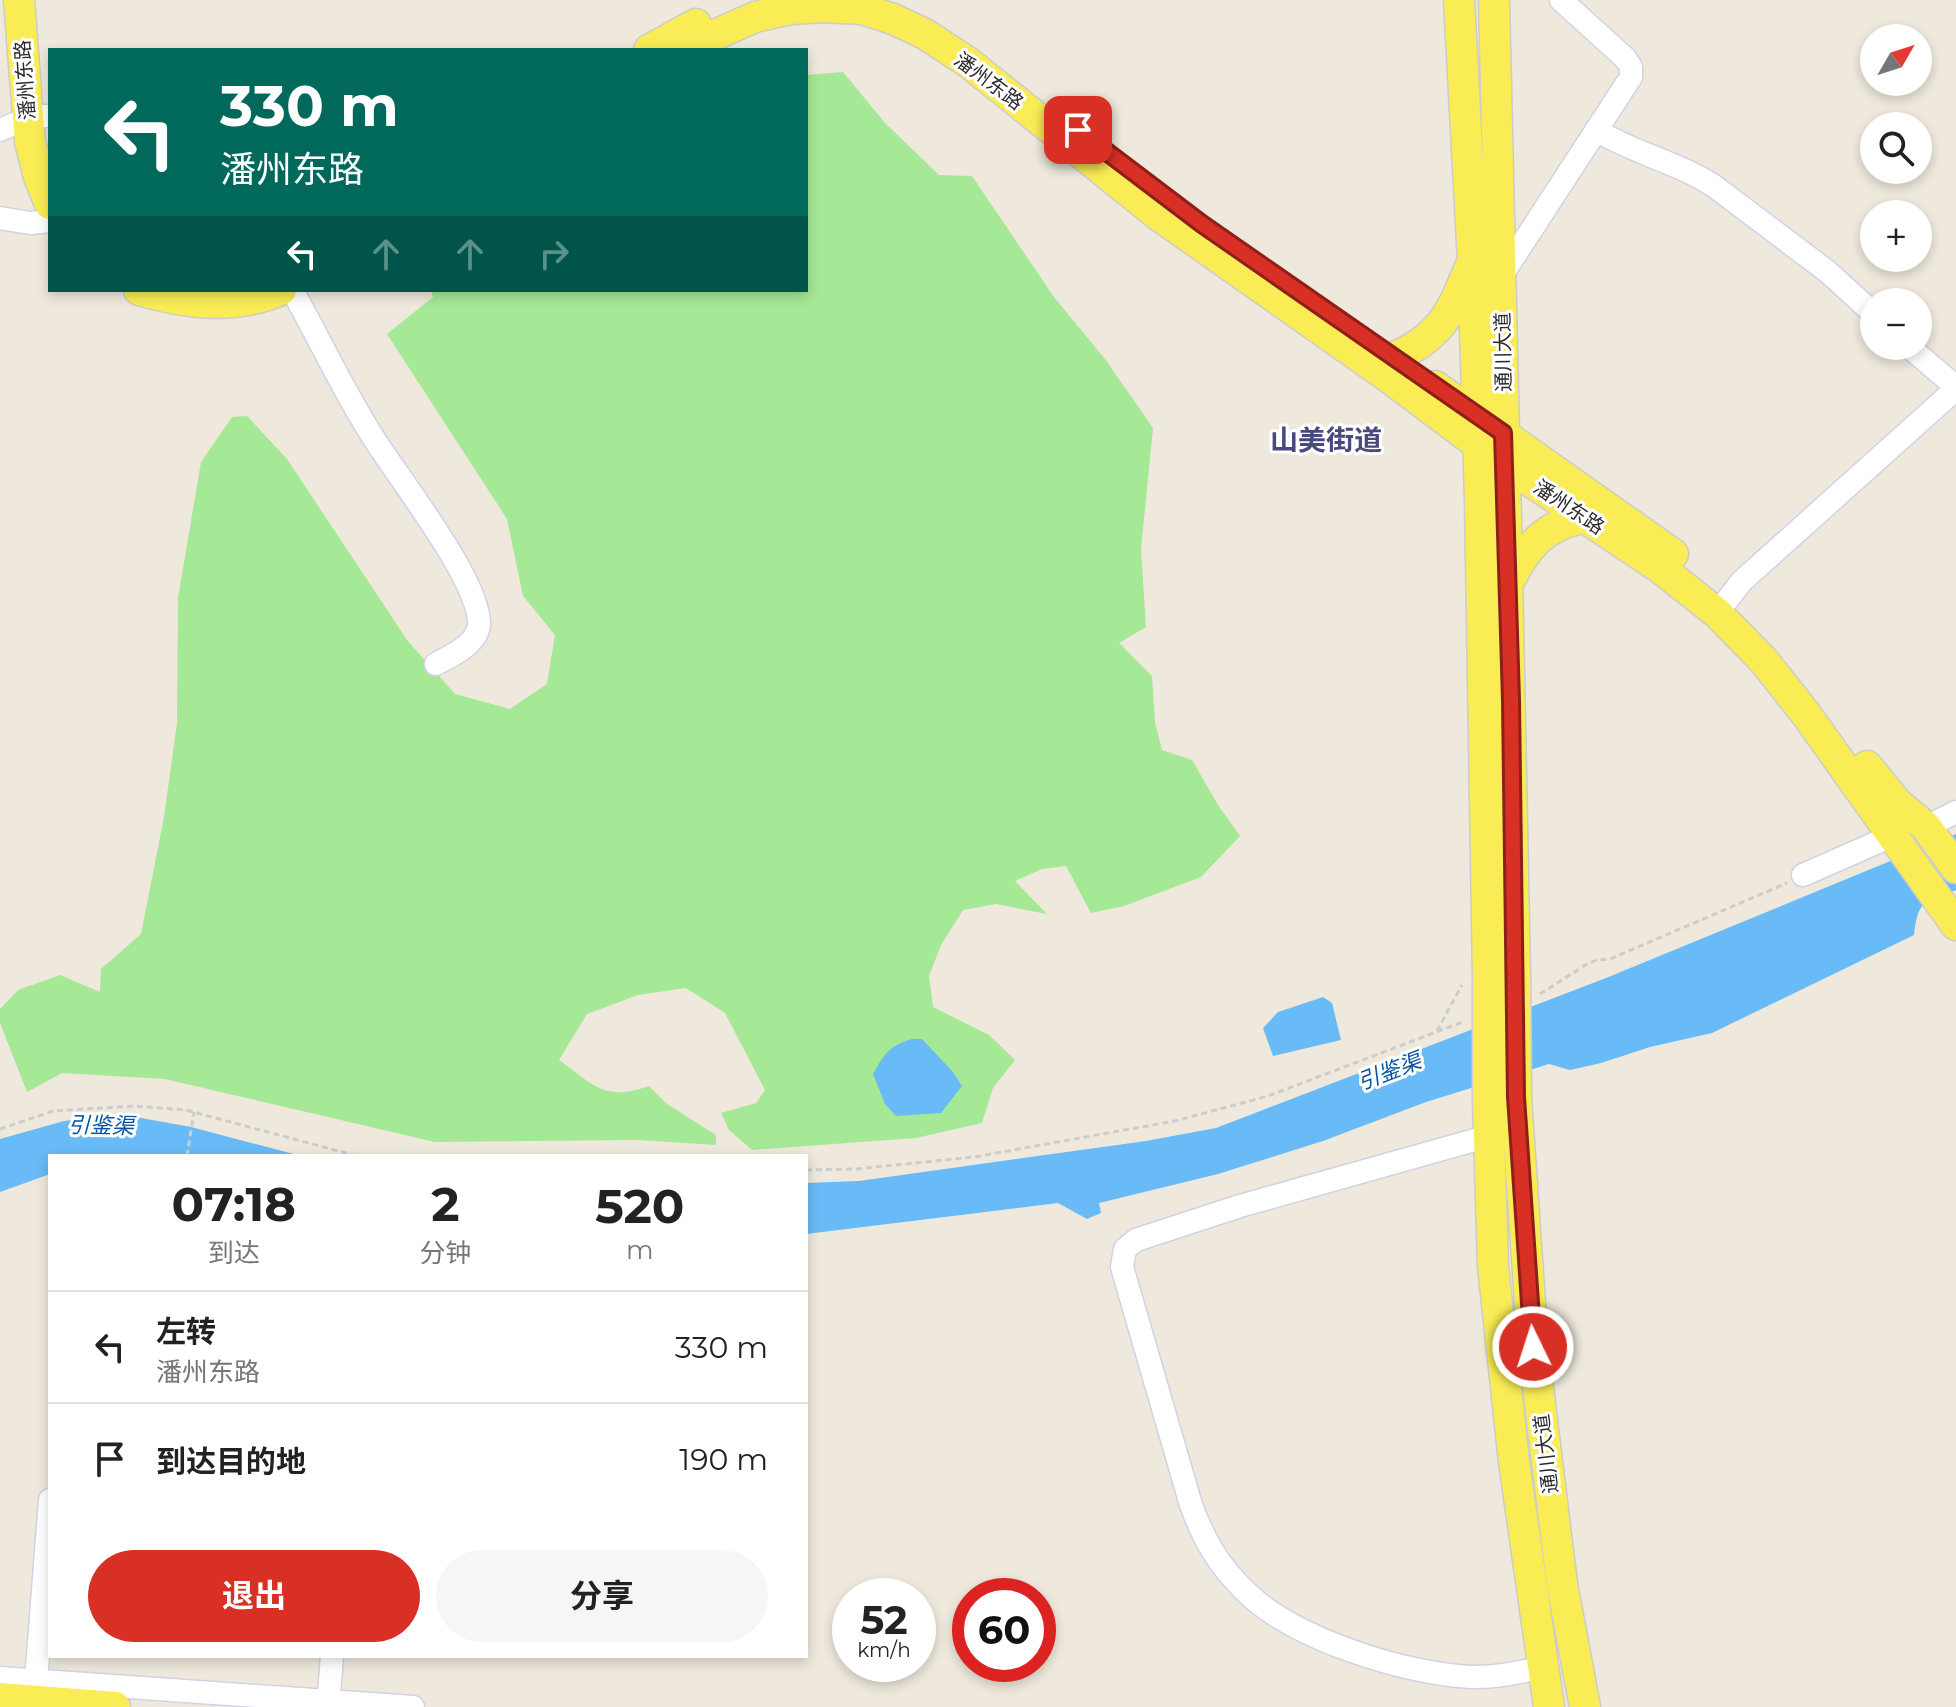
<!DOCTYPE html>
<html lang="zh">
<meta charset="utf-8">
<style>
body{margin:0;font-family:Montserrat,"Noto Sans SC",sans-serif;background:#f6f6f6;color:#222;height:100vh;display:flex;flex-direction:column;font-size:30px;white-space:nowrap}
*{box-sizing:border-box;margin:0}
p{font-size:26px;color:#767676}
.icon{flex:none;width:44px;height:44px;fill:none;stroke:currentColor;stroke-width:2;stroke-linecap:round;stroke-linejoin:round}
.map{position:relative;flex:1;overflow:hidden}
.details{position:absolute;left:48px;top:1154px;width:760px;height:504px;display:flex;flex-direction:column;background:#fff;border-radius:0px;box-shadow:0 4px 12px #0003}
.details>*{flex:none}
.top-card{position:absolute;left:48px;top:48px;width:760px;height:244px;border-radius:0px;box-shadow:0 4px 12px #0003;background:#00695c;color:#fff;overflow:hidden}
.needle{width:52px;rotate:51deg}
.fabs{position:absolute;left:1860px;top:24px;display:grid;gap:16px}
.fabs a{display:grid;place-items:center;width:72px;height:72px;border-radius:50%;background:#fff;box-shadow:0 4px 12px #0003;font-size:40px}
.speed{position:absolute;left:832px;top:1578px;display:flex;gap:16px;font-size:40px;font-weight:700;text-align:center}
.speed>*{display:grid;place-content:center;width:104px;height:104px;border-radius:50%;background:#fff;box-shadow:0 4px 12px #0003;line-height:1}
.speed small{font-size:20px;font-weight:400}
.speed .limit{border:12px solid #d22;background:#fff;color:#111}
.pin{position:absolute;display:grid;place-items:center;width:68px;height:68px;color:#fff;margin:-34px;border-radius:16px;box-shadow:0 4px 12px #0006}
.me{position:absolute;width:88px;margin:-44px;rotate:356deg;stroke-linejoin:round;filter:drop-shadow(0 0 6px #0008)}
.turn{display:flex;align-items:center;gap:28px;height:168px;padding:0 40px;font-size:36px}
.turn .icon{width:104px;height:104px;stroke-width:2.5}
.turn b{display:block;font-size:56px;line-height:68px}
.lanes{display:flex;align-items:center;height:76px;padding:0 40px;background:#0003;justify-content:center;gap:40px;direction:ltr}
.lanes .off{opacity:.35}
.eta{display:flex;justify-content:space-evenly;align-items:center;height:136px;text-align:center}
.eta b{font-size:48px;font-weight:700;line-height:56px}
.cta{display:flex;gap:16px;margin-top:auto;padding:16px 40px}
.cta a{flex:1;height:92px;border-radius:48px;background:#d93025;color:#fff;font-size:32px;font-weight:700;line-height:92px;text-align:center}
.cta a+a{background:#f6f6f6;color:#222}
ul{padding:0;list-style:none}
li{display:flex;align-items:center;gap:24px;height:112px;padding:0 40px;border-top:2px solid #e0e0e0}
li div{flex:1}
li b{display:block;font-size:30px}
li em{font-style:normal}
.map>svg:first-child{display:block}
</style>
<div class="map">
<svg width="1956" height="1707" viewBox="0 0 1956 1707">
<rect width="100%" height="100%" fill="#eee9dc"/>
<!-- green -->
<path fill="#a5e895" d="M843,72L885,123L939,175L972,176L1054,297L1105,359L1153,428L1141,549L1146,627L1119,643L1152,676L1155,722L1162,750L1192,760L1218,805L1240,836L1201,877L1124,906L1091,913L1066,866L1042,869L1015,881L1047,914L996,904L963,910L941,945L929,976L933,1007L989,1035L1015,1060L993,1088L982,1123L916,1138L752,1150L729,1130L721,1113L756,1103L765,1090L725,1013L686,988L638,995L587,1014L559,1060C594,1085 604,1102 649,1086L667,1104L716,1135V1145L638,1140L435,1142L165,1079L62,1073L27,1092L0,1023V1009L18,990L60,975L100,992L101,969L141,934L164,817L177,723L178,598L201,462L232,417L247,416L287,459L407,640L455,694L510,709L547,684L555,635L523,596L507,519L387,334L433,297L431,290H806V75Z"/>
<!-- water -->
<path fill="#68bbf7" d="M1956,834V890C1925,902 1918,899 1914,935L1712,1033L1650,1047L1601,1063L1570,1070L1549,1064L1426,1102L1323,1141L1218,1174L1099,1203L1101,1213L1087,1219L1058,1203L806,1234V1183L859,1181L1146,1141L1216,1128L1606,978Z
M1323,997L1332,1003L1341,1040L1273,1056L1263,1028L1278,1012Z
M912,1039H922L953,1072L962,1086L941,1113L896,1116L885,1104L873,1074C885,1053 889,1046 912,1039Z
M119,1114L191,1127L301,1156H50V1174L0,1192V1139L64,1121Z"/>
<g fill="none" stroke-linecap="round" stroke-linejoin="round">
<!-- minor casing -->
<g stroke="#d1d2e5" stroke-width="25">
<path id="minor" d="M0,130L28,118L46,116
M1596,130C1633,153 1677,162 1714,186L1828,272L1874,314
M0,218L30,223L50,221
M1502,275L1631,77V67L1625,58L1561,0
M292,290C319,338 342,388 371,434C396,475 480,580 479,624C478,644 451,656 436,664
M1908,346L1956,387
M1717,613L1742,581L1956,389
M1926,827L1956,812
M1803,875L1894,835
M1502,1135L1489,1136L1240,1206L1136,1240L1125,1249L1122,1267L1191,1505C1204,1540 1218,1565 1246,1592C1294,1639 1405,1674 1471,1677C1496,1678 1520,1672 1544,1667
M0,1678L413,1707
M35,1694L50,1500
M328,1707L332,1656"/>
</g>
<!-- major casing -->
<g stroke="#ccc" stroke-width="33">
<path id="major" d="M19,0L30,142L39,177L50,204
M1459,0L1473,261L1480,501L1488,980
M1494,0C1501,325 1510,649 1515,974
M649,50L696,24
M681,50L755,17L791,9L823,7L862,9L893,19L925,34L969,63L1158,215L1391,379L1503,463L1660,568L1717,613L1764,661L1806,714L1956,925
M139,290C187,304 234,310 281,290
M1392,358C1441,338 1451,313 1470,267
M1435,386L1673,554
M1508,584C1525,549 1543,525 1583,518
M1867,766L1897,803L1926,827L1956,868
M1516,1097L1533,1347L1562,1584L1585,1707
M1488,1104L1493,1266L1514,1462L1549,1707
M0,1698L115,1707"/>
</g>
<!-- path -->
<path stroke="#ccc" stroke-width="3" stroke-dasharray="6 4" stroke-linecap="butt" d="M1540,994L1587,964L1597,960L1610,959L1787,883
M1437,1031L1462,985
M0,1129L53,1111L133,1106L186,1110L357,1156
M187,1156L194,1112
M806,1170L856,1169L974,1157L1175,1121L1268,1096L1465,1021"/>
<!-- minor -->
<use href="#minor" stroke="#fff" stroke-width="22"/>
<!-- major -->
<use href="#major" stroke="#faec55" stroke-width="30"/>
<!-- major-bridge casing -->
<g stroke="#ccc" stroke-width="33" stroke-linecap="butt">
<path id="major-bridge" d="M1515,974L1516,1097
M1488,980V1104"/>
</g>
<!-- major-bridge -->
<use href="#major-bridge" stroke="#faec55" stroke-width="30"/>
</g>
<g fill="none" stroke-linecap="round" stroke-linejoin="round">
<!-- route casing -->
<g stroke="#8d1f18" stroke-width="20">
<path id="route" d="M1078,130L1202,224L1503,433L1511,700L1516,1097L1533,1347"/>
</g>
<!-- route -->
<use href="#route" stroke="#d93025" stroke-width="14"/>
</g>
<g text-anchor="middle" stroke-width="6" stroke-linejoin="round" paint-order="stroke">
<!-- street labels -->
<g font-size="20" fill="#2b2b2b" stroke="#fff">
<text transform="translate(25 80) rotate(-94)" y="7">潘州东路</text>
<text transform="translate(989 81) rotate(37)" y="7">潘州东路</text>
<text transform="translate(1503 352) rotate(-91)" y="7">通川大道</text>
<text transform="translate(1569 507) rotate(34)" y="7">潘州东路</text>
<text transform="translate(1546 1454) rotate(-97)" y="7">通川大道</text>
</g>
<!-- water labels -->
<g font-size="22" font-style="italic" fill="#0456a5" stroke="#fff">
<text transform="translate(1389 1071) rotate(-21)" y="8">引鉴渠</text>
<text transform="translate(101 1125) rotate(1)" y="8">引鉴渠</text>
</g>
<!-- district labels -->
<g font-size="28" font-weight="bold" fill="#48497f" stroke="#fff">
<text x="1326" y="450">山美街道</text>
</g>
</g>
</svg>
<div class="fabs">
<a><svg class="needle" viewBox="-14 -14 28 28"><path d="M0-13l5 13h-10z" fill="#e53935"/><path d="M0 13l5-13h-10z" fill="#767676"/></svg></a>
<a><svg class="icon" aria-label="search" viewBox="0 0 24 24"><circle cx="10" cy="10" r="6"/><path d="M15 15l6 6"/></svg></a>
<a>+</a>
<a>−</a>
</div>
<div class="speed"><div>52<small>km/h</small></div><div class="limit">60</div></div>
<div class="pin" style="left:1078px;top:130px;background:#d93025"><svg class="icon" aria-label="arrive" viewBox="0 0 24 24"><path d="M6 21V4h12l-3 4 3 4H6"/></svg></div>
<svg class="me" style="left:1533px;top:1347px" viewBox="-20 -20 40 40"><circle r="17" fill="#d93025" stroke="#fff" stroke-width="3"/><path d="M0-11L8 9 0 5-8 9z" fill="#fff"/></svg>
<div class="top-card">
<div class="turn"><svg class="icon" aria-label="left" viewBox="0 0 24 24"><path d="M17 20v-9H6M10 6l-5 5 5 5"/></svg><div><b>330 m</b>潘州东路</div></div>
<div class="lanes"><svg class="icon" aria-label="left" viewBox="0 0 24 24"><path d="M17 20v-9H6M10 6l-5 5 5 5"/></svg><svg class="icon off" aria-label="ahead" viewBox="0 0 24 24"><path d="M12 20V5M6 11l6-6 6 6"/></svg><svg class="icon off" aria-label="ahead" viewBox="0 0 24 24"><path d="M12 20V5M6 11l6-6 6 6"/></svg><svg class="icon off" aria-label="right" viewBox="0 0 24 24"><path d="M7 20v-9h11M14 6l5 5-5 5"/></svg></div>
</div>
<section class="details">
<div class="eta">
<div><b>07:18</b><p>到达</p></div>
<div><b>2</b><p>分钟</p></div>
<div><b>520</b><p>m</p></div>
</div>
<ul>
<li><svg class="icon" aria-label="left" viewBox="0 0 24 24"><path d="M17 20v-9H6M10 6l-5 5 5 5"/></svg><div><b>左转</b><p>潘州东路</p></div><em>330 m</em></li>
<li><svg class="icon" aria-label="arrive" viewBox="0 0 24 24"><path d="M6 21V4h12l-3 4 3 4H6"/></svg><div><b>到达目的地</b></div><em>190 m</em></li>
</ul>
<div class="cta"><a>退出</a><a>分享</a></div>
</section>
</div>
